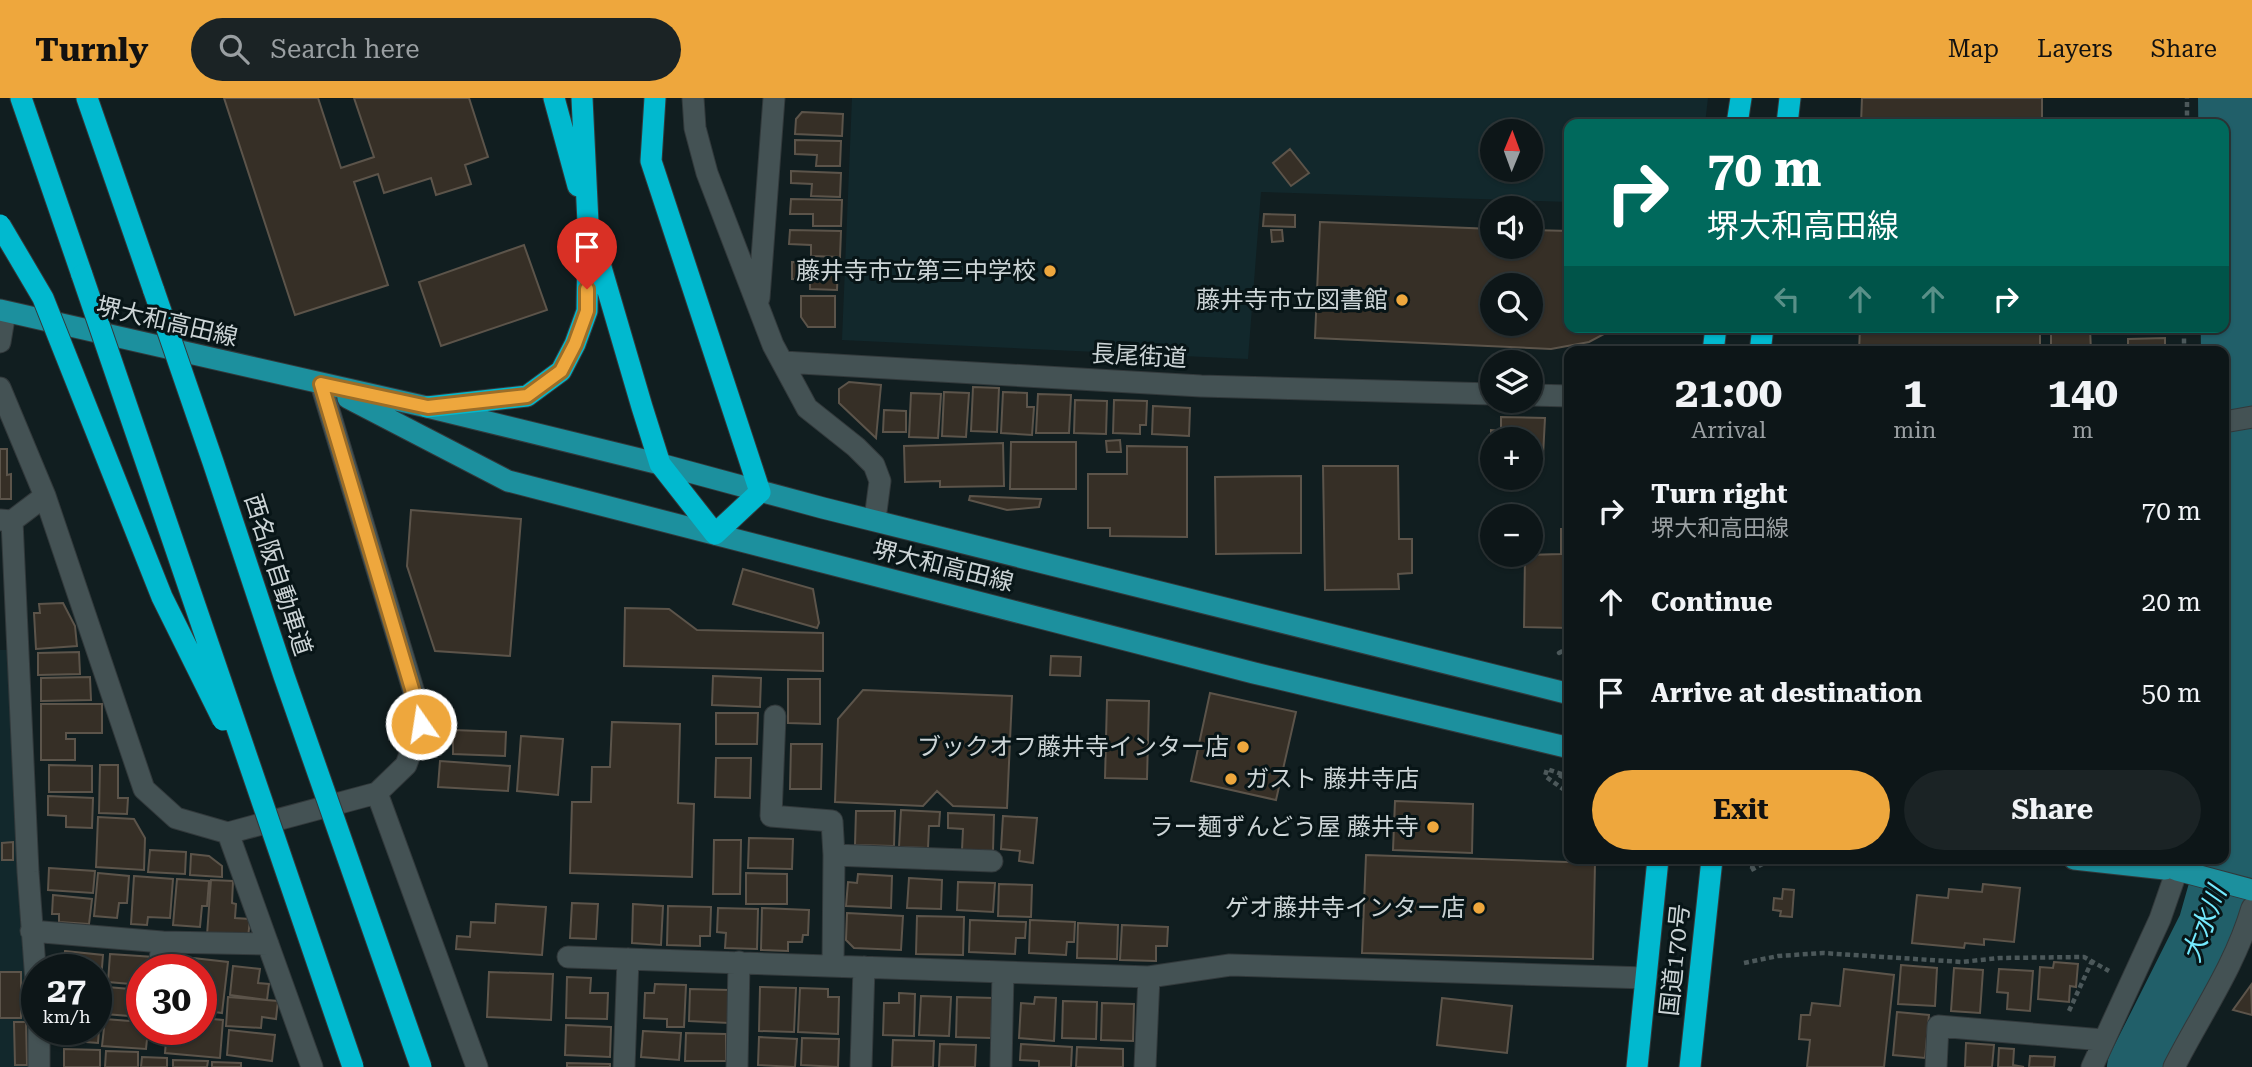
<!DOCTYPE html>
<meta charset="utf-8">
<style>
body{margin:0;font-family:"Roboto Serif","Noto Sans JP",serif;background:#1b2325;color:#f1f3f6;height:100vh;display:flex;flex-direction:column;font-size:26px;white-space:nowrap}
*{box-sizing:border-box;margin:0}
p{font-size:23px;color:#9a9fa2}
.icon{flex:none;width:38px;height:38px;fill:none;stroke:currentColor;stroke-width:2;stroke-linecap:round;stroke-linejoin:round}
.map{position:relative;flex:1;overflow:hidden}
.panel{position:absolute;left:1564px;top:248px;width:665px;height:518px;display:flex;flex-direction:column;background:#0d1618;border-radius:14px;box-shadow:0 2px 5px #0004,0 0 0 2px #2d3537}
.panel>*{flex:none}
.top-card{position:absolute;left:1564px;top:21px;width:665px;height:214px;border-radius:14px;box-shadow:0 2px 5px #0004,0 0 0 2px #2d3537;background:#00695c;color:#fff;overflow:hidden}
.needle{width:46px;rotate:1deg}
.buttons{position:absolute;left:1480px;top:21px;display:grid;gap:14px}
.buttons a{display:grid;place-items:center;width:63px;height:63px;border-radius:50%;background:#0d1618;box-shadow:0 2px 5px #0004,0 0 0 2px #2d3537;font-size:35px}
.speed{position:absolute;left:21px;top:856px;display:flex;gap:14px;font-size:35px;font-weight:700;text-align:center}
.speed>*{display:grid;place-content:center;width:91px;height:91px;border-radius:50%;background:#0d1618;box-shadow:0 2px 5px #0004,0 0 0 2px #2d3537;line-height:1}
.speed small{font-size:18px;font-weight:400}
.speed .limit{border:10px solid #d22;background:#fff;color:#111}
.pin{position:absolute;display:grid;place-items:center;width:60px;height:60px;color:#fff;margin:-72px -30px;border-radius:50% 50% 50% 0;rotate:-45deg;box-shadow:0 0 7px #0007}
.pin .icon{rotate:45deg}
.me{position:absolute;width:77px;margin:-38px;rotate:347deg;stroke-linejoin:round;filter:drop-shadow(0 0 5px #0008)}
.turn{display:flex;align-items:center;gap:24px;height:147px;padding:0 28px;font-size:32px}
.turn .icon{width:91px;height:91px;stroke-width:2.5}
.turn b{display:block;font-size:49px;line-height:60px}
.lanes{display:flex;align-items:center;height:66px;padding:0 28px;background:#0003;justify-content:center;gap:35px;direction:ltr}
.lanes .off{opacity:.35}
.eta{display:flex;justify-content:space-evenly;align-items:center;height:119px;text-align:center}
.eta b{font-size:42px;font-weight:700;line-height:49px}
.primary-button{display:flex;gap:14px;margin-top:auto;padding:14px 28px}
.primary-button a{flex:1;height:80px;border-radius:42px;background:#eea73d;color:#111;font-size:28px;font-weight:700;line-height:80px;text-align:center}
.primary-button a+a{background:#1b2325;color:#f1f3f6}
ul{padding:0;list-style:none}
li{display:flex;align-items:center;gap:21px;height:91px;padding:0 28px}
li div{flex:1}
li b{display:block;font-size:26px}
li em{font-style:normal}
header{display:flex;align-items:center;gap:42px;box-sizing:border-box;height:98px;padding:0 35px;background:#eea73d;color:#111}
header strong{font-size:33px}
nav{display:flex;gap:38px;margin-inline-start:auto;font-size:24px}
.search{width:490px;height:63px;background:#1b2325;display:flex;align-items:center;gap:18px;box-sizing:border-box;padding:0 24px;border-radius:38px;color:#9a9fa2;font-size:26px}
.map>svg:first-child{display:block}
</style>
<header>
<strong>Turnly</strong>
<div class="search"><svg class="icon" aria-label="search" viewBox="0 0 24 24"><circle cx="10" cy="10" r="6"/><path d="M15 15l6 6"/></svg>Search here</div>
<nav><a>Map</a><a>Layers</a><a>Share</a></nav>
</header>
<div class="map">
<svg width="2252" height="969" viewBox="0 0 2252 969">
<rect width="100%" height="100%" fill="#111e20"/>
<!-- built -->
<path fill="#12282c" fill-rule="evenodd" d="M852,0H1708L1705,26H1570V104L1261,94L1248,261L842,242ZM1493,33H1531V72H1493Z
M0,552H7L32,969H0Z"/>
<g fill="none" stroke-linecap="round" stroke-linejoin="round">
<!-- stream -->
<path stroke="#54828a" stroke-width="10" d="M2233,663H2252"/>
<!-- river -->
<path stroke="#215f69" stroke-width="60" d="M2137,969L2208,828L2231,747L2233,663V426L2228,0"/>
</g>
<!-- building -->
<path fill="#362f26" stroke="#5c544a" stroke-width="2" fill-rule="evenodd" d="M224,0H318L341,70L374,59L354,0H469L488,59L465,67L471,86L436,97L431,80L384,95L378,76L354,84L388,187L295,217Z
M1862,0H2042V26H1861Z
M802,14L843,16L842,38L795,36L796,21Z
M795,42L841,43L840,68H816L817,57L795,56Z
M1290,51L1309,75L1291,88L1273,65Z
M791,73L841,75L840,99L811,98L812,86L791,85Z
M791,101L842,102L841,128H813V116H790Z
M1264,116L1295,117V129L1263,128Z
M1320,124L1493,131V149H1531V132L1570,133V229H1613L1606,235L1589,244L1551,251L1315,240ZM1493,187H1531V226H1493Z
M790,132L841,133L840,159L811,158V147L789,146Z
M1271,132H1282L1283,143L1272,144Z
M524,147L547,212L441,248L419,184Z
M792,164L838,165L837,192L810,191V182L792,181Z
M801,198H835V229H808L801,219Z
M1860,229H2040V254H1859Z
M2051,229H2090L2091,254H2051Z
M2165,240V254H2128V241Z
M849,284L881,287L876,340L839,305V291Z
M973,289L999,290L997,334L971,333Z
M944,294L969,295L966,339L942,338Z
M1003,294L1027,295V309H1034L1032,337L1001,335Z
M911,295L941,296L938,340L909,339Z
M1038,296L1071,297L1069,335H1036Z
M1075,302L1107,303L1106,336L1074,335Z
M1114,302L1147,303L1146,327H1140V336L1113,335Z
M1153,308L1190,310L1189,338L1152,336Z
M884,312L906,313V334H883Z
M1501,319L1545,320L1543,358H1531V341H1493V357H1491V332L1501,333Z
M1120,342L1121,354H1107L1106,343Z
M1011,344H1076V391H1010Z
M1003,345L1004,388L940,389V383L905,384L904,348Z
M1127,348L1187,349V439L1110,438V430H1088V376H1127Z
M0,351H7V377L11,376V401H0Z
M1323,368H1398L1399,441H1412V475L1398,476L1399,491L1325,492Z
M1301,378V455L1216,456L1215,379Z
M970,398L1041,401L1039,409L1007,412L969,402Z
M411,412L521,421L510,558L435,553L407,468Z
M1561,431H1570V530L1524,529L1525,457L1561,456Z
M743,471L813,491L819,525L817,530L733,506Z
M63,505L75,528L77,548L36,551L34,515H40L39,506Z
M625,510L669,511L697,532L823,535V573L624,568Z
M79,554L80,576L38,577V555Z
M1051,558L1081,559L1080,578L1050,577Z
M713,578L761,580L760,609L712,607Z
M90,579L91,602L41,603V580Z
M788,581H820V626L788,625Z
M863,592L1012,598L1007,710L953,708L937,693L923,708L835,704L838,621Z
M1210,595L1296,614L1276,702L1191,683Z
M1107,602L1149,603L1147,681L1105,680Z
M41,606H102V635H66V641H75V662H41Z
M716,615H758L757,646H716Z
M612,624L680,626L678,705L694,706L692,779L570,775L572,704H591L592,669H610Z
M453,632L506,634L505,658L453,656Z
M521,638L563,641L558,697L517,693Z
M791,646H822L821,691H790Z
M716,660H751L750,700L715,699Z
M440,663L510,668L508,693L438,689Z
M49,667L92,668V694H49Z
M100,667H118V700H128L127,716L99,715Z
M48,698L93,700L92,730L66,729V718L48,717Z
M1395,703L1473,706L1472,755L1393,752Z
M901,712L940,714L939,728H929L928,750L899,749Z
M856,713H895L894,748L855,747Z
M948,715L994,717L993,753L962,752L963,731L948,730Z
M1003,718L1037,720L1033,765L1019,763L1020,753L1001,751Z
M98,719L134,721L145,740L144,772L96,769Z
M749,740L793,741L792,771L748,770Z
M714,742H741L740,796H713Z
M13,744V762H2V745Z
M150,752L186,754L185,776L148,774Z
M191,756L209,758L222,768V779L190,777Z
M1366,757L1595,765L1593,861L1362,855Z
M49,770L95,773L93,795L48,792Z
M98,775L129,778L127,805H119L117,820L94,818Z
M746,775L787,776V806H746Z
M858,776L892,778L891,810L846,808L848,784L857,785Z
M134,778L173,781L170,820L148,819L147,827L131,826Z
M909,780L942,782L941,811L907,810Z
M177,781L209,783L207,808H202L200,829L173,827Z
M211,782L233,783L232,805L236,806L235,820L250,821L248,840L207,837Z
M958,784L995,785L993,814L957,812Z
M999,786L1032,787L1031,819L998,818Z
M1983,786L2020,790L2014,844L1984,841V847L1965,845L1964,850L1912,845L1917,797L1948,800L1949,791L1982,794Z
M1783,791L1794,792L1792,819L1780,818L1781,813L1773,812L1774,800L1782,801Z
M53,797L92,801L89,826L59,824V816H52Z
M572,805L598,806L596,841L570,840Z
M496,806L546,809L542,857L456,851L457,838L470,839L471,824L495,825Z
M633,806L663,808L661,847L632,845Z
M668,808L711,809L710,838H700V848L667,847Z
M718,810L758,811L757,851L725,850L726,835L717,834Z
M762,810L809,812L808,837H803L802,844H788V853L761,852Z
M847,815L903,818L901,852L854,850L846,842Z
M917,818L964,819L963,857L916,856Z
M970,822L1026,824L1025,840H1016L1015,856L969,854Z
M1030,822L1075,824L1074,844H1067L1066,857L1029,855Z
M1078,825L1118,827L1117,861L1077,860Z
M1122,827L1168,829L1167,848H1156V863L1120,862Z
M65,853L103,857L100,894H96V872H63Z
M110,856L154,859L153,872H142V887L108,884Z
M193,860L228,864L222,915L201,912V872H191Z
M2054,864L2078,866L2076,889L2070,888L2069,904L2038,901L2040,869L2053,870Z
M1901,867L1937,870L1935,908L1898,906Z
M233,868L260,871L258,885L269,886L267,902L230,897Z
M1954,870L1983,872L1980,915L1951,913Z
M1844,871L1894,877L1884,969H1807L1810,942L1799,941L1801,917H1810L1812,905L1840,908Z
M1999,871L2033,873L2030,913L2007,911L2008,895L1997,894Z
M0,874H21V920H0Z
M489,874L553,876L551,922L487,919Z
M567,879L591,880L590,895H608L607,921L566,920Z
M655,886L686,887L684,929H667V921L644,920L645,895H654Z
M2251,887L2252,917L2233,912Z
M107,889L142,892V919L105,916Z
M760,889L796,890L794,934L759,933Z
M800,890L828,891V899H839L838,936L798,934Z
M690,891L730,892L729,925L689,923Z
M899,895L915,896L914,938L883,937L884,905H899Z
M921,898L951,899L949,938L919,937Z
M228,899L278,903L276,921L262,919L261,930L226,928Z
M957,899L993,900L991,940L956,939Z
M1035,899L1056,900L1054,943L1019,940L1021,905L1034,906Z
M1442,900L1512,908L1507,955L1437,947Z
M1063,903L1097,904L1096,941L1062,940Z
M1102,905L1134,906L1133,943L1101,942Z
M96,906H101L98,945L73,943L75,932L67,931H96Z
M1897,914L1929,917L1925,960L1893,957Z
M201,920L223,922L220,960L165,955L167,931H201Z
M105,921L142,924V931H148L146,951L102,948Z
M14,924H26L27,967H15Z
M566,927L611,929L610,959L565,957Z
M229,932L275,937L272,963L227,957Z
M643,933L681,935L679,962L641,959Z
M686,935L726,936V963H685Z
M759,939L797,941L795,969L758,967Z
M802,940L839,941L838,969L801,967Z
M893,942L934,943L933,969H892Z
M1966,945L1994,947L1992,969H1965Z
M940,946L976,947L975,969H939Z
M1021,946L1072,949L1071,969H1039V963L1020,962Z
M1077,949L1123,951V969H1076Z
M1999,950L2014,951L2013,967L2024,969H1998Z
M64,951L100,952V969H64Z
M106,953L138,954V969H105Z
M2030,958L2055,959L2054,969H2029Z
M142,959L167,960V969H141Z
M173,962L208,963L207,969H173Z
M212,964L241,965V969H212Z
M567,965L610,966V969H567Z"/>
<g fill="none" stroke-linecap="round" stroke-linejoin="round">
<!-- minor casing -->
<g stroke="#32393b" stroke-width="23">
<path id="minor" d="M693,0L695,30L707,75L773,247L807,310L856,349L874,367L880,383L875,421
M759,200L774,0
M0,244L5,214
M783,264L1201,288L1493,296
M0,290L45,398L144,691L176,720L228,735L377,695L406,667L421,626L416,601L321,286
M1531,297L1570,298
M2224,324L2252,319
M0,422L12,423L45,398
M12,423L28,774L37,897
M775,618L771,718L832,723L834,757
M377,695L477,969
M228,735L312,969
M31,833L162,844L268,846
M568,859L1149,879L1145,969
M833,868L834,757L992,763
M159,872L162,844
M1149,879L1230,867L1646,880
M39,969V931
M624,969L628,861
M737,969L739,864
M861,969L864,869
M1001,969L1003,874
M1936,969L1938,928L2103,942
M2092,969L2160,821L2177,772
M2174,969C2201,916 2235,868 2252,810"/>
</g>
<!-- major casing -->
<g stroke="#32393b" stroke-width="23">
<path id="major" d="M0,212L427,309L660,366L823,410L1570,596
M348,300L508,383L1254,575L1570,650
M2074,761L2165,771
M2149,761L2177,772L2252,792"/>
</g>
<!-- highway casing -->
<g stroke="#32393b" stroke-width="23">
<path id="highway" d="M21,0L82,177
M87,0L154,193
M554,0L578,88
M582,0L588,125L642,309L660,366L715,436L760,394L651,63L655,0
M1737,26L1741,0
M1787,26L1790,0
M1713,254L1716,229
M1760,254L1763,229
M427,309L527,298L561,273L575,246L587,213L588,147
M1637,969L1658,761
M1690,969L1712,761"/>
</g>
<!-- path -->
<path stroke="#4c585a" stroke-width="4.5" stroke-dasharray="5 3.5" stroke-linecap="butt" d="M2187,26V0
M2184,254V229
M1570,549L1559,555L1570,556
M1559,677L1570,683
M1752,771L1753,761
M1751,772L1772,761
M1744,865L1778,858L1823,855L1962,864L1999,860L2084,859L2109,873
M2069,913L2092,863"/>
<!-- minor -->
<use href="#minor" stroke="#445254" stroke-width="21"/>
<!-- major -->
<use href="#major" stroke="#1c909e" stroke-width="21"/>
<!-- highway -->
<use href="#highway" stroke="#01b9cf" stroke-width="21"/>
<!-- highway-bridge casing -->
<g stroke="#32393b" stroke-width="23" stroke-linecap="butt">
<path id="highway-bridge" d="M0,127L43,200L162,499L223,622
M82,177L353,969
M154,193L213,364L284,578L421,969"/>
</g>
<!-- path-bridge -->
<path stroke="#4c585a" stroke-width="4.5" stroke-dasharray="5 3.5" stroke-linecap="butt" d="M1570,679L1547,671L1545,678L1570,696"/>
<!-- highway-bridge -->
<use href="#highway-bridge" stroke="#01b9cf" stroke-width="21"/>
</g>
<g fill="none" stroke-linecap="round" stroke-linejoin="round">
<!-- route casing -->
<g stroke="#9b6d28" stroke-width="18">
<path id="route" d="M421,626L415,601L321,286L428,309L527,298L561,273L575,246L587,213V191"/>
</g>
<!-- route -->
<use href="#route" stroke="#eea73d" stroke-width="12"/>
</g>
<!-- markers -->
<g fill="#eea73d" stroke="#081517" stroke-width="2.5">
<circle cx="1050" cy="173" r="7"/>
<circle cx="1402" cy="202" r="7"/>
<circle cx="1243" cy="649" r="7"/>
<circle cx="1231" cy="681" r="7"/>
<circle cx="1433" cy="729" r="7"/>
<circle cx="1479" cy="810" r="7"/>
</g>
<g text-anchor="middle" stroke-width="6" stroke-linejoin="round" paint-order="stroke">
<!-- poi labels -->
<g font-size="24" fill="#ccd4d6" stroke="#081517" text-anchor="end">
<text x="1036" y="181">藤井寺市立第三中学校</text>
<text x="1388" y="210">藤井寺市立図書館</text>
<text x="1229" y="657">ブックオフ藤井寺インター店</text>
<text x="1245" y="689" text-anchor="start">ガスト 藤井寺店</text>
<text x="1419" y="737">ラー麺ずんどう屋 藤井寺</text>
<text x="1465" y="818">ゲオ藤井寺インター店</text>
</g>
<!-- street labels -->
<g font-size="24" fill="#ccd4d6" stroke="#081517">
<text transform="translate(167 224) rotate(13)" y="8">堺大和高田線</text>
<text transform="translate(1139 258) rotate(3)" y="8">長尾街道</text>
<text transform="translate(943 468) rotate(14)" y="8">堺大和高田線</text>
<text transform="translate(278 477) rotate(72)" y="8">西名阪自動車道</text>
<text transform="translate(1675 862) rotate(-84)" y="8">国道170号</text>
</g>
<!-- water labels -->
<g font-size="26" font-style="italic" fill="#74eafe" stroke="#081517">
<text transform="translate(2204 826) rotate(-69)" y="9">大水川</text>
</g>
</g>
</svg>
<div class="buttons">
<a><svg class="needle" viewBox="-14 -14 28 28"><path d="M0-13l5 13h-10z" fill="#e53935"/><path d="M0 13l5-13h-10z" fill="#9a9fa2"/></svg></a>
<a><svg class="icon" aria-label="sound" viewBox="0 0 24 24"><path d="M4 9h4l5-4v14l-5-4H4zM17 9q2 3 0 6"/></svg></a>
<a><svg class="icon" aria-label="search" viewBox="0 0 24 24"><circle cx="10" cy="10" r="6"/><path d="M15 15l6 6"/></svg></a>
<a><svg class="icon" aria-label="layers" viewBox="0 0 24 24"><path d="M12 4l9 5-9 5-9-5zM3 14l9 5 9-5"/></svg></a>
<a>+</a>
<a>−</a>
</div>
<div class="speed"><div>27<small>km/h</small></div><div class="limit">30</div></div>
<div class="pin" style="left:587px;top:191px;background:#d93025"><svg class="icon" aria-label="arrive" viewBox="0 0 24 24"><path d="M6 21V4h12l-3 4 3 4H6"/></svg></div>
<svg class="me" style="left:421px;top:626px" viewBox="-20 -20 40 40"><circle r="17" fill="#eea73d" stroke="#fff" stroke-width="3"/><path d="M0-11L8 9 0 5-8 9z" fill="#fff"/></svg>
<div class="top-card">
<div class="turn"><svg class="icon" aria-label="right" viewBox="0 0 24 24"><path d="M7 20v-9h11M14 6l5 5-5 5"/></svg><div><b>70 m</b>堺大和高田線</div></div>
<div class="lanes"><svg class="icon off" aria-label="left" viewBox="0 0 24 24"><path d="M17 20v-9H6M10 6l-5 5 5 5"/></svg><svg class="icon off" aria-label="ahead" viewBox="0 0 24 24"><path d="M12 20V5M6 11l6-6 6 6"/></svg><svg class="icon off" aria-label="ahead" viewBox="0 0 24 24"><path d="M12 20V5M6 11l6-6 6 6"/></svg><svg class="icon" aria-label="right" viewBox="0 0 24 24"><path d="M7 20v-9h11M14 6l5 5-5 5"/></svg></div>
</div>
<section class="panel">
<div class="eta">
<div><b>21:00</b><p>Arrival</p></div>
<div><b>1</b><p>min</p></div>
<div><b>140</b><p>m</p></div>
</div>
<ul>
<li><svg class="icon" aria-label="right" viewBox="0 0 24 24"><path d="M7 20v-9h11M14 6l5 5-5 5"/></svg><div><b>Turn right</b><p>堺大和高田線</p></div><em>70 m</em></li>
<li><svg class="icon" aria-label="ahead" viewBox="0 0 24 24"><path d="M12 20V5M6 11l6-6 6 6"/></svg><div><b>Continue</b></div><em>20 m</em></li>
<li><svg class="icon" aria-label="arrive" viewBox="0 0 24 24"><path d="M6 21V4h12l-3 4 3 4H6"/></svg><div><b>Arrive at destination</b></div><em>50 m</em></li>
</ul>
<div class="primary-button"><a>Exit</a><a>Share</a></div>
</section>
</div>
